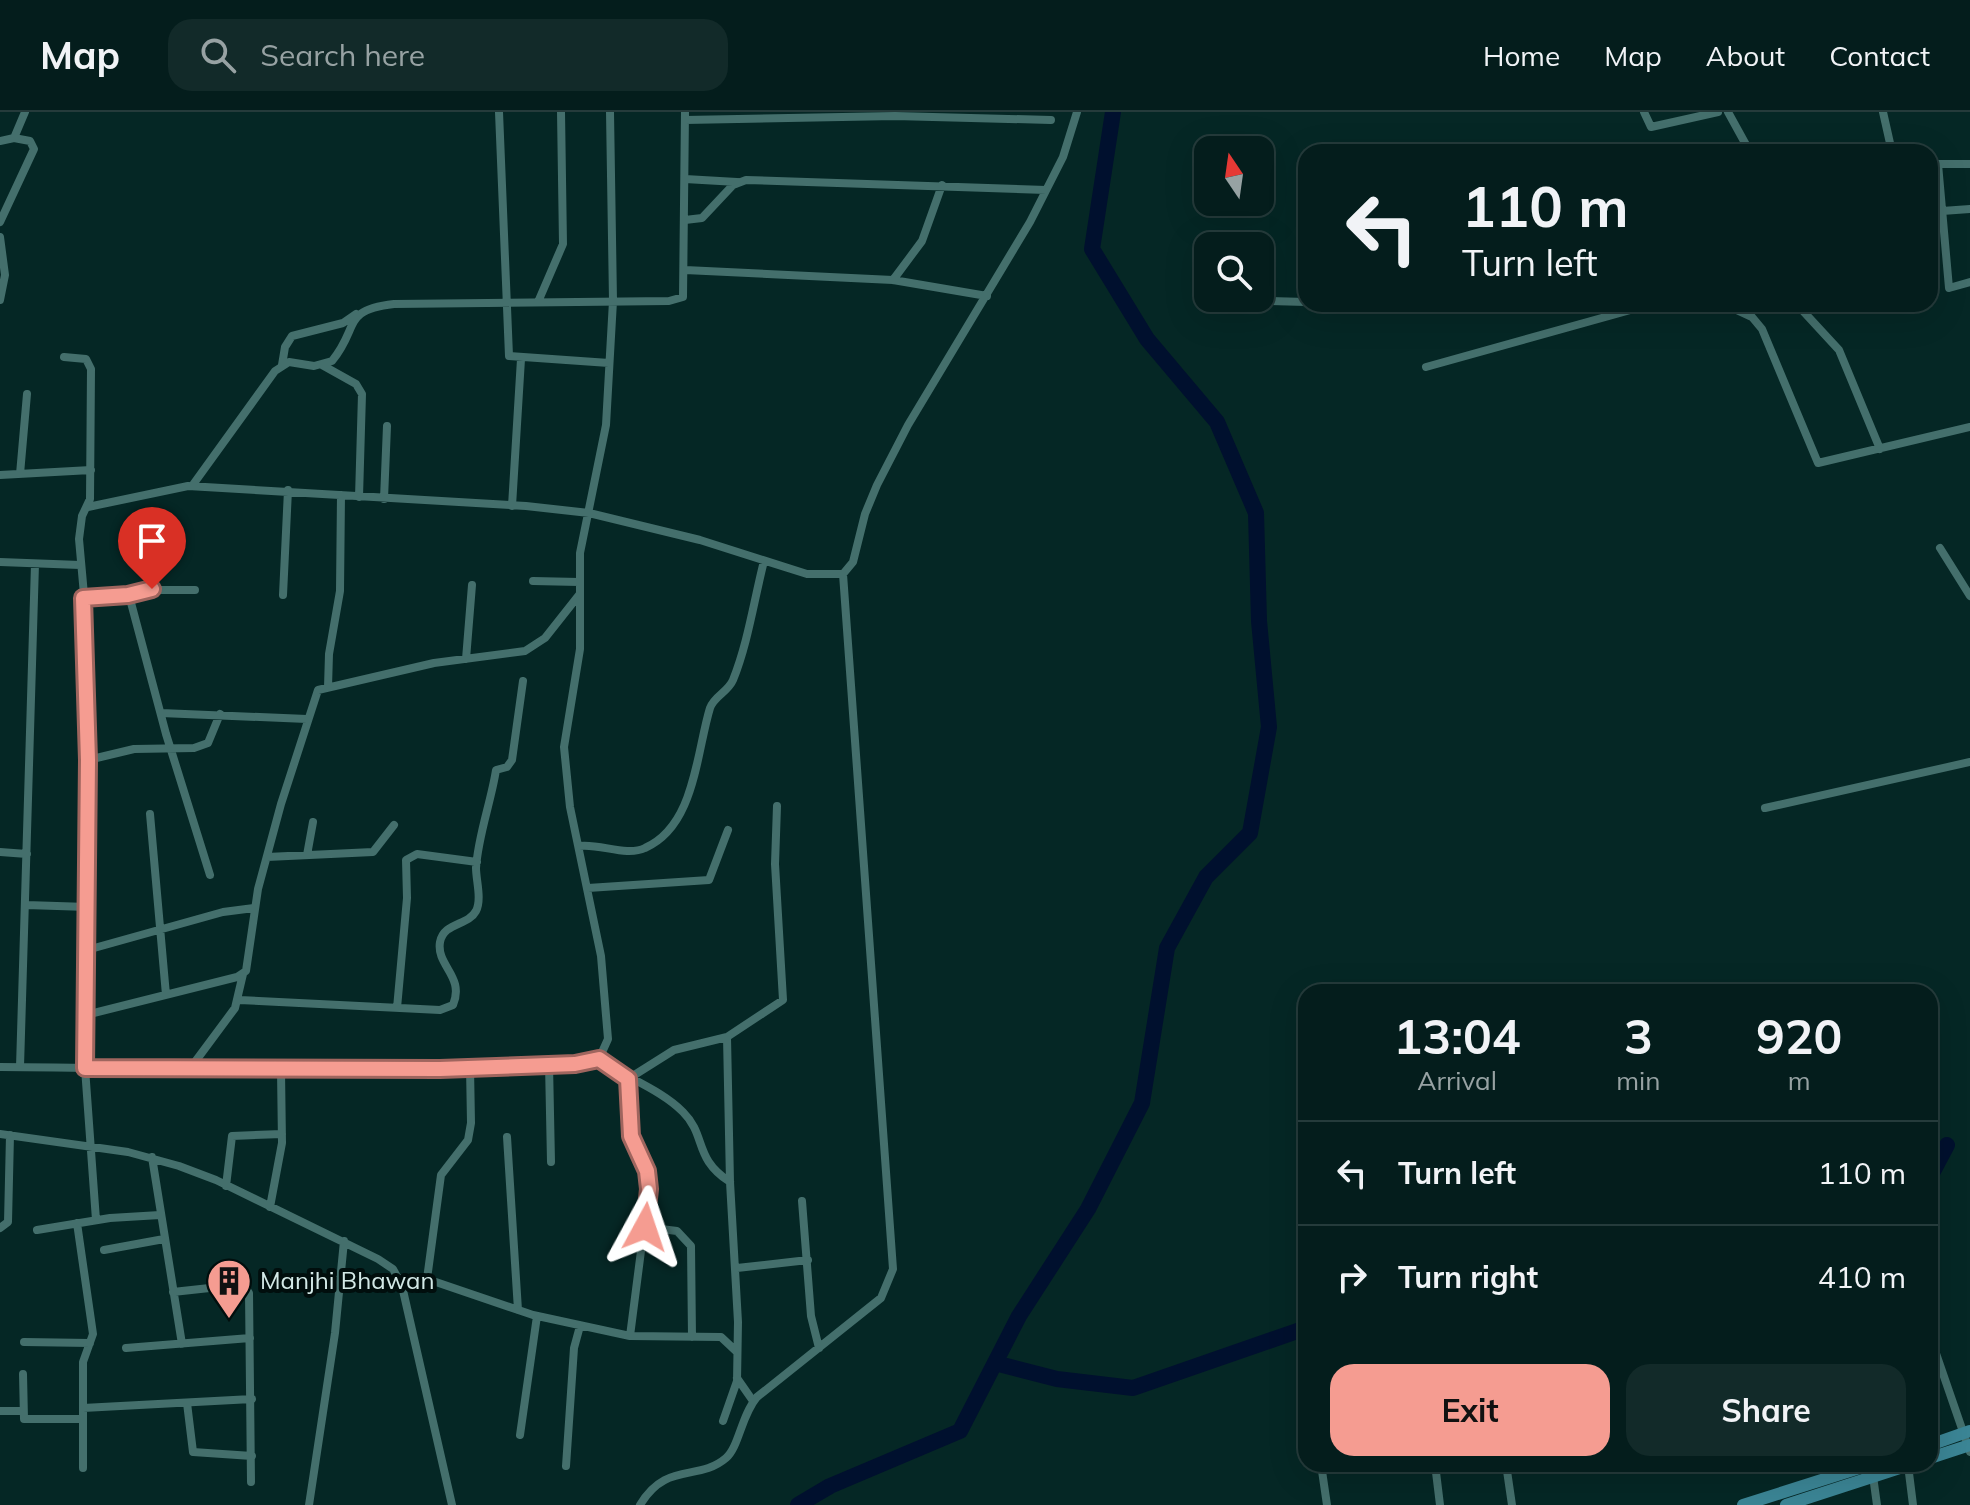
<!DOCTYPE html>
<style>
body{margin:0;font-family:Mulish,sans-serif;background:#122a29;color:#f1f3f6;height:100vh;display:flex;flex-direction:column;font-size:30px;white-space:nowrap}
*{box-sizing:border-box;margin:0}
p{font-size:26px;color:#97a2a3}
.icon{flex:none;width:44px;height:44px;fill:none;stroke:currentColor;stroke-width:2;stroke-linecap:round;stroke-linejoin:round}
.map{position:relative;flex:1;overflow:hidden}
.details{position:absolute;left:1298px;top:872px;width:640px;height:488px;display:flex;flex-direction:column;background:#041d1c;border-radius:24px;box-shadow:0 8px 32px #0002,0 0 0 2px #253b3b}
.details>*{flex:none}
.hud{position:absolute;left:1298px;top:32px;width:640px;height:168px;border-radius:24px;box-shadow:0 8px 32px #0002,0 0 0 2px #253b3b;background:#041d1c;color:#f1f3f6;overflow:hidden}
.needle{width:52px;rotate:347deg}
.controls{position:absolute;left:1194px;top:24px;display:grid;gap:16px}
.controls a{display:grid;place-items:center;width:80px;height:80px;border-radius:16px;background:#041d1c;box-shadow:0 8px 32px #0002,0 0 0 2px #253b3b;font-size:40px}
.pin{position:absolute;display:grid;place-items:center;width:68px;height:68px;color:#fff;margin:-82px -34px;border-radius:50% 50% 50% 0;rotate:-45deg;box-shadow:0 0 8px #0007}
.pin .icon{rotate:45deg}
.me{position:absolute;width:88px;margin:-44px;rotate:5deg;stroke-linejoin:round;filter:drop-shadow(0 0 6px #0008)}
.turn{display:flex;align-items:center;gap:28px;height:168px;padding:0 32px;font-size:36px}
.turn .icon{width:104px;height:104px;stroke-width:2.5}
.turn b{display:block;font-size:56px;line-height:68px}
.eta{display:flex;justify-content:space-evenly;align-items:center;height:136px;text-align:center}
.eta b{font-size:48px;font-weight:700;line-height:56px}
.action{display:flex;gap:16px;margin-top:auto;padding:16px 32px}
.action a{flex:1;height:92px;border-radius:24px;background:#f59c91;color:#111;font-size:32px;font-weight:700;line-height:92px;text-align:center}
.action a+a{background:#122a29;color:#f1f3f6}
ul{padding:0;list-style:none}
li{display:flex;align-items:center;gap:24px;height:104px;padding:0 32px;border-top:2px solid #253b3b}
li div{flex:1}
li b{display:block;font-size:30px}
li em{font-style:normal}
header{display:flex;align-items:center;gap:48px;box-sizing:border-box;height:112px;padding:0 40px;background:#041d1c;border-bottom:2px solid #253b3b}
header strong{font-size:38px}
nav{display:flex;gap:44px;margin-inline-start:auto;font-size:28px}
.search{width:560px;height:72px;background:#122a29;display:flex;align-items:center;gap:20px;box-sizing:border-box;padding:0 28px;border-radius:24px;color:#97a2a3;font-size:30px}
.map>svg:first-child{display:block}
</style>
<header>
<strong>Map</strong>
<div class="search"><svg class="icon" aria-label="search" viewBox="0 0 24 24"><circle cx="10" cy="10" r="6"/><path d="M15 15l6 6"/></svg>Search here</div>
<nav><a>Home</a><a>Map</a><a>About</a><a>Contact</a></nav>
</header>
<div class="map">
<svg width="1970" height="1393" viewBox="0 0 1970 1393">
<rect width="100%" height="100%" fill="#052725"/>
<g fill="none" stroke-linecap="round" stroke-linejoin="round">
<!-- river -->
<path stroke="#00102e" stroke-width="16" d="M1930,1065L1947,1033
M995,1251L1057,1267L1133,1276L1306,1216
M798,1393L830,1374L960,1319L1019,1204L1088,1097L1142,991L1167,836L1206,765L1250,721L1269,615L1259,509L1256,401L1217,310L1147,227L1092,137L1113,0"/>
<!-- minor -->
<path stroke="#446f6c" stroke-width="8" d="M499,0L509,244L609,251
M1644,0L1651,15L1718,0
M1728,0L1750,40
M1883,0L1892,40
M685,8L895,4L1051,8
M14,26L25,0
M0,29L14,26L30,29L34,37L0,110
M1930,52H1970
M1938,52L1949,176L1970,170
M685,67L737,70
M1942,99L1970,97
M685,108L702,106L733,73L746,68L1046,78
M0,125L5,163L0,188
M685,158L893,168L987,184
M893,168L922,129L942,73
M1234,188L1306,190
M538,190L563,132L561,0
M1724,192L1752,205L1762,217L1818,351L1970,315
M1803,199L1839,238L1880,337
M64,245L86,247L91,257L90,387L82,404L79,427L86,505L88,625L85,956L96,1108
M282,253L285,235L292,224L343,211L356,202
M322,253L356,272L362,282L359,385
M1426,255L1652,192
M20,362L27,282
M0,363L91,358
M192,374L275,259L289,250L314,254L332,249C360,215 341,198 394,192L669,189L683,185L685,0
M384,387L387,314
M512,394L521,247
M88,395L188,374L526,394L589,401L700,428L807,462H843L853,450L865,402L877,373L908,313L1030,110L1063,45L1077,0
M1940,436L1970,484
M0,450L80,453
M533,469L579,470
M128,483L138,478H195
M283,483L288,378
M83,486L124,482L130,487L166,622L210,763
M466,547L472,473
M328,575L329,542L340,479L341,383
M161,601L307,607
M88,648L134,637L194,636L208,631L220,602
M1765,696L1970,650
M150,702L166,883
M579,734C600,731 626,745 645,736C695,714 696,642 710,596C714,584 728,580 733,568C748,531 754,488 764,449
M0,740L27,742
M307,743L313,710
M267,745L373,740L394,713
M588,776L709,768L728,718
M26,793L88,795
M87,838L223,800L254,796
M239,888L440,898L453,893C465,864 436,854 440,830C444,810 468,814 476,799C482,787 476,768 476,756C478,724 491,690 496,658L507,655L512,648L523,569
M397,896L407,786L406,748L417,742L477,750
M86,903L237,865L246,859L258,777L281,692L318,578L434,551L525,539L545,526L579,483
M599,947C626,966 660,977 683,1000C707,1024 693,1046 730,1070
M549,952L551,1050
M0,955C158,956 315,962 473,955C513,953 561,959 599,947L608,927L601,844L570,695L564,635L580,537V441L606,313L613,189L610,0
M20,955L35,452
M189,958L235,896L243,862
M0,1022L128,1040L179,1054L216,1068L378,1147L393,1157L402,1174L452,1393
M507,1025L518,1198
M152,1045L182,1232
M226,1074L232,1024L282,1022
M802,1089L811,1204L819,1236
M270,1095L282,1031L281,959
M77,1111L93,1222L83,1250V1356
M645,1115L677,1119L691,1134L692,1225
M0,1116L8,1110L10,1023
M37,1118L110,1106L160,1103
M104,1138L164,1127
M737,1156L808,1148
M399,1166L427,1167L533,1203L630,1224L721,1225L737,1240
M427,1167L441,1063L468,1028L471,1011L470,955
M173,1180L237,1173H244L249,1181L251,1370
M630,1224L649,1077L647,1059L631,1024L628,967L674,938L727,925L783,888L775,752L777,694
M1930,1224L1970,1340
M24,1230L90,1231
M126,1236L250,1226
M23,1262L24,1307H83
M737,1266L753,1289
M187,1291L193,1340L252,1344
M83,1296L252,1287
M0,1299H22
M723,1309L737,1269L738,1210L730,1070L727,925
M520,1323L537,1204
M1321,1352L1327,1393
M1435,1352L1440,1393
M1506,1352L1512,1393
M1908,1353L1913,1393
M566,1354L574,1236L580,1214
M1873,1364L1877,1393
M309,1393L335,1221L344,1129
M640,1393C666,1349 698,1370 726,1346C739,1335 741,1304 757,1285L881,1186L893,1157L843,462"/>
<!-- primary -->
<path stroke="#3b8595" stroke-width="12" d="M1930,1333L1970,1319
M1930,1346L1970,1333
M1743,1393L1872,1352
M1786,1393L1912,1352"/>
</g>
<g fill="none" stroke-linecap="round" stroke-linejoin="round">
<!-- route casing -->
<g stroke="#9f655e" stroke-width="20">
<path id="route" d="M152,477L128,483L83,486L88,648L85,956L440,957L575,952L599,947L628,967L631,1024L647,1059L649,1077L645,1115"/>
</g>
<!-- route -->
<use href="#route" stroke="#f59c91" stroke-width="14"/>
</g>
<!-- icons -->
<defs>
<g id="building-pin" transform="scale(2.3)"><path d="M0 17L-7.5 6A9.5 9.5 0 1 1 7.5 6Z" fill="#f59c91" stroke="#010e0d"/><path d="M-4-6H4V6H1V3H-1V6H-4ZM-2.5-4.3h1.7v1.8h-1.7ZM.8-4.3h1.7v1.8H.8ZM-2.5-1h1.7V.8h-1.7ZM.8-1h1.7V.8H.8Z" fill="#111"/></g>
</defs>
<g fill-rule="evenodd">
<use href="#building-pin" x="229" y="1169"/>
</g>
<g text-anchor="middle" stroke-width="8" stroke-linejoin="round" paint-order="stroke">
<!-- poi labels -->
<g font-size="24" fill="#d3e9e7" stroke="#010e0d" text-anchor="start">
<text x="260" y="1177">Manjhi Bhawan</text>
</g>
</g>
</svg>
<div class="controls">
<a><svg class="needle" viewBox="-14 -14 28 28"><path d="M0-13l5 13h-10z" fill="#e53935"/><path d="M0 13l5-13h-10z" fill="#97a2a3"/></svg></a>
<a><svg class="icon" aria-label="search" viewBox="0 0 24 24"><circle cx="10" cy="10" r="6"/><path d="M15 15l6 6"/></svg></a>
</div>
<div class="pin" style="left:152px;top:477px;background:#d93025"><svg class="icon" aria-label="arrive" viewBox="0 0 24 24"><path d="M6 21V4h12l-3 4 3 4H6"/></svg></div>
<svg class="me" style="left:645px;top:1115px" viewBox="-20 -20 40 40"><path d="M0-17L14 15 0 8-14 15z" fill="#f59c91" stroke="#fff" stroke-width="4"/></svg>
<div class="hud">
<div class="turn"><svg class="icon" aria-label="left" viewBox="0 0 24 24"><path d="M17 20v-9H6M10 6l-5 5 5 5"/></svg><div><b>110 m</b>Turn left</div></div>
</div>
<section class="details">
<div class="eta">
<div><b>13:04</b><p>Arrival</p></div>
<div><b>3</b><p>min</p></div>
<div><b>920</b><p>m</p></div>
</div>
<ul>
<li><svg class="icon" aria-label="left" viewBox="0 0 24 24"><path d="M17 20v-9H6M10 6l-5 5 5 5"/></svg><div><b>Turn left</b></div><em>110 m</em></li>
<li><svg class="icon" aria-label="right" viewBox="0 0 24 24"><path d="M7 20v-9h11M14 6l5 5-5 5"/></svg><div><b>Turn right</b></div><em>410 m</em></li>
</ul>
<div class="action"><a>Exit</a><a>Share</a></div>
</section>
</div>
